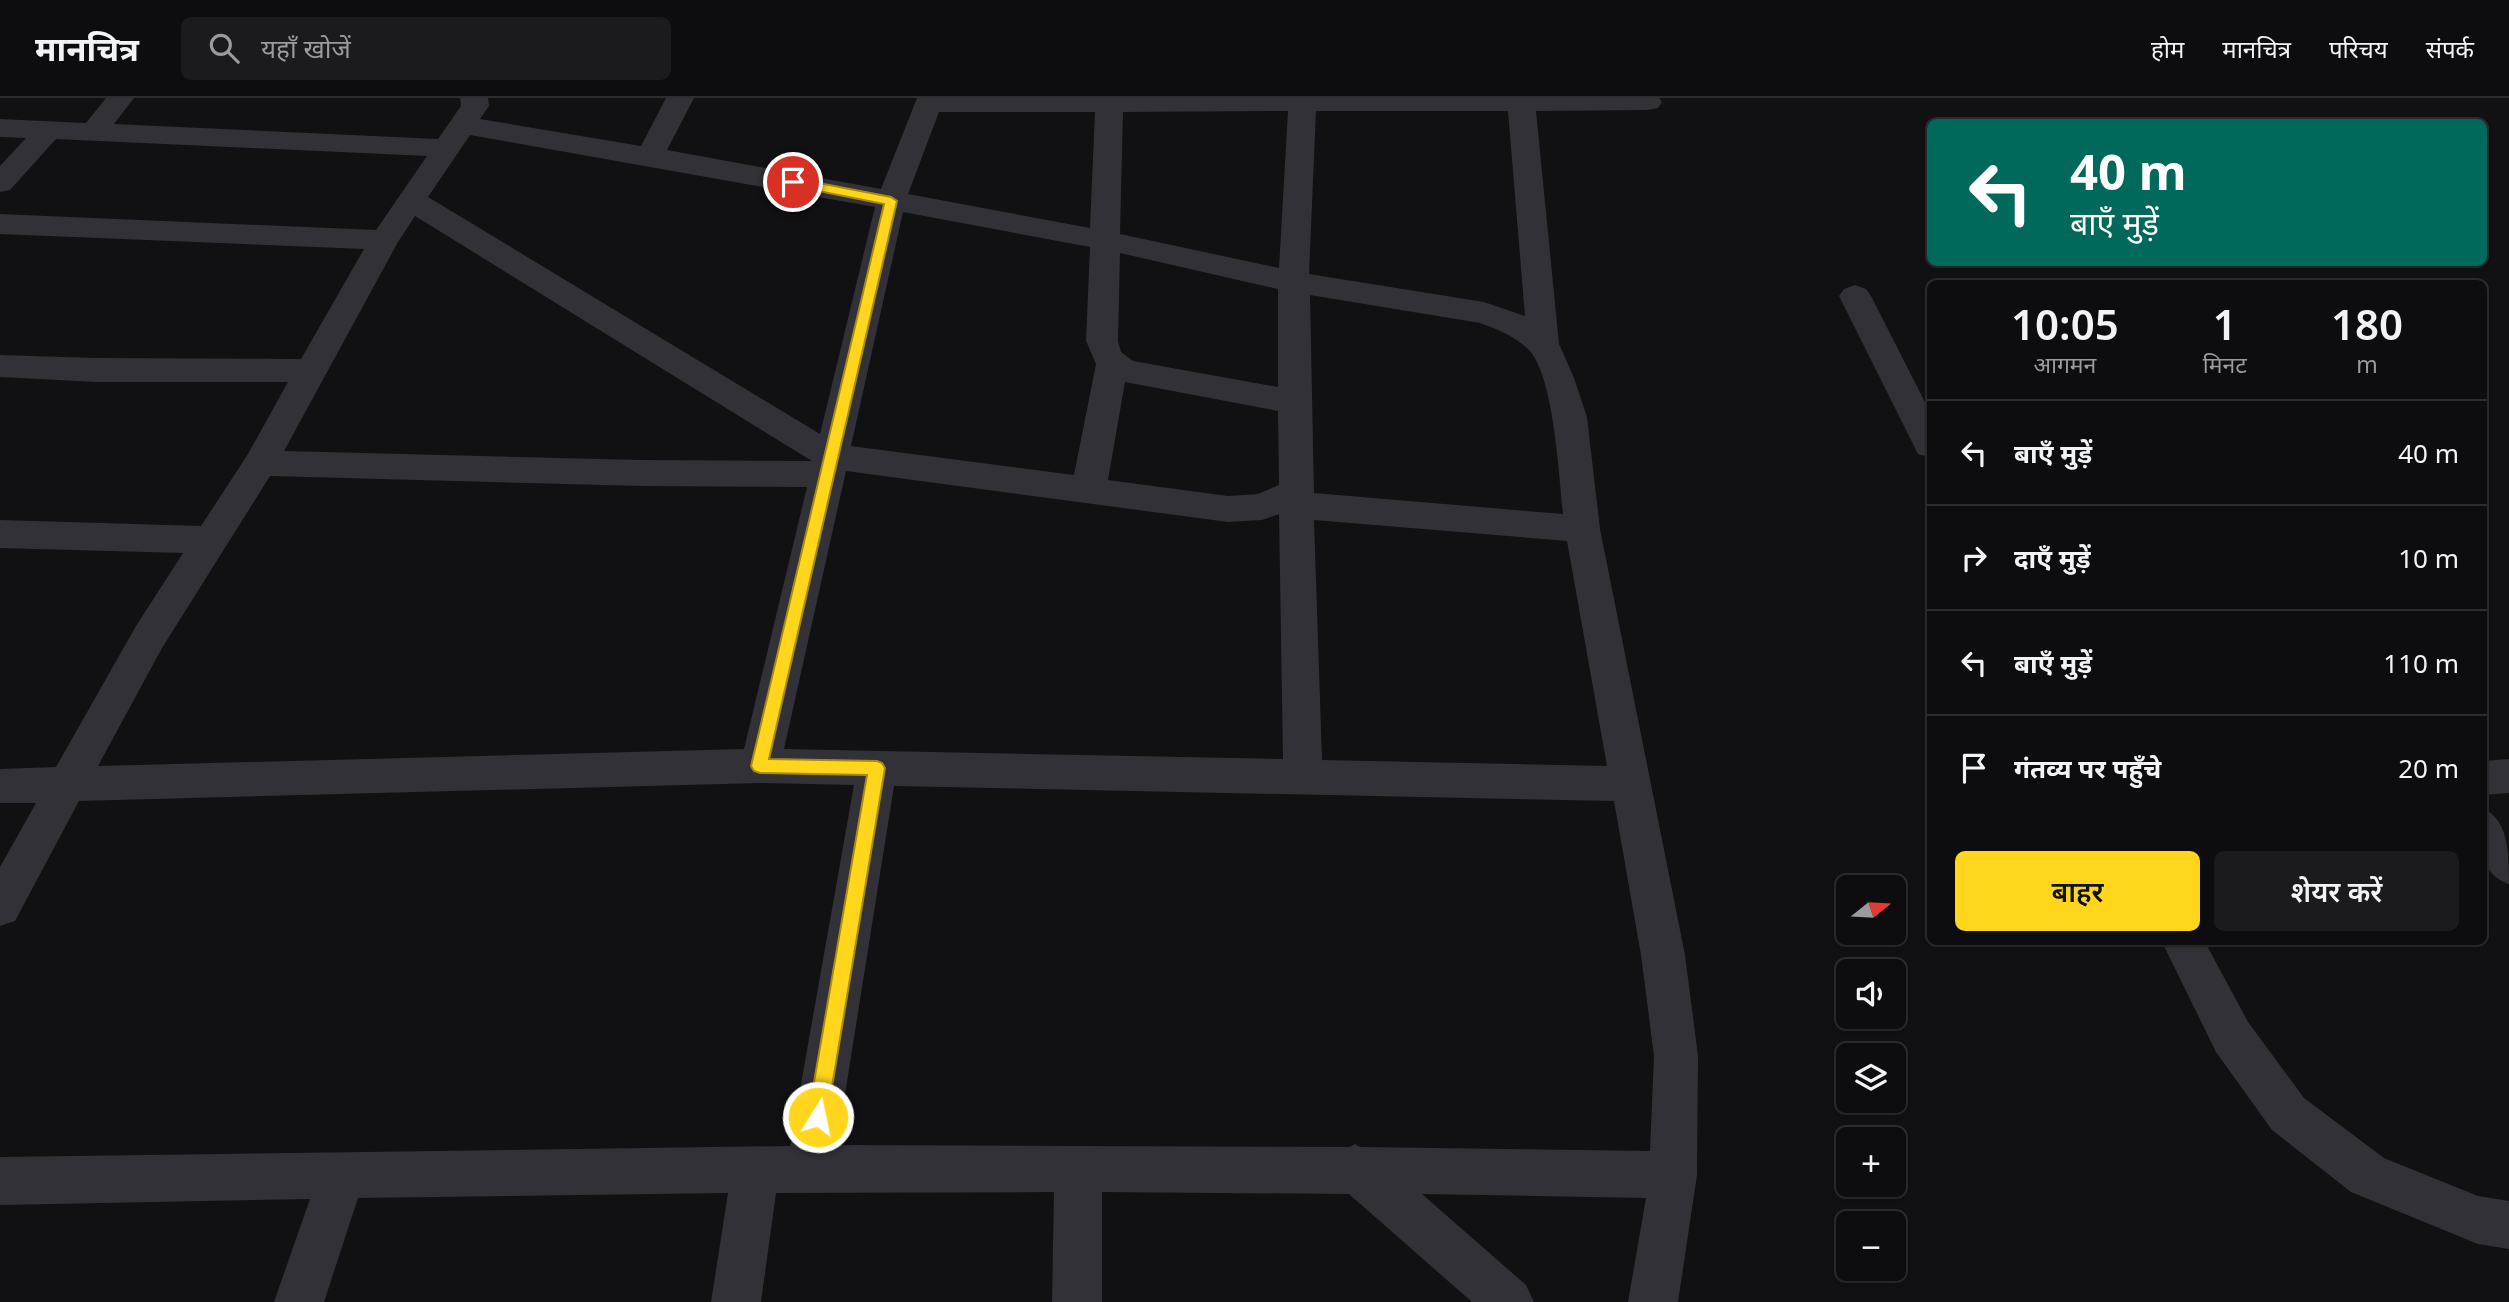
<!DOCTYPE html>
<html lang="hi">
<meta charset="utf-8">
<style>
body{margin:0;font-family:"Noto Sans","Noto Sans Devanagari",sans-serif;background:#1b1a1c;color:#f1f3f6;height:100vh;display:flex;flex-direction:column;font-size:26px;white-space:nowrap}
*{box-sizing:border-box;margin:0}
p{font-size:23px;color:#9a9b9e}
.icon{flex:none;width:38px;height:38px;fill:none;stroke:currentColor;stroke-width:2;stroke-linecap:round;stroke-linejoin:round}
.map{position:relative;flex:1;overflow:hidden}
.side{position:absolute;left:1927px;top:182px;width:560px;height:665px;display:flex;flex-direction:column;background:#0d0c0e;border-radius:10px;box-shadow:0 2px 5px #0004,0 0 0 2px #2d2c2e}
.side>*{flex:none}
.hud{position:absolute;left:1927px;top:21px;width:560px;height:147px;border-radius:10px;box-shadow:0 2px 5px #0004,0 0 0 2px #2d2c2e;background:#00695c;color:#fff;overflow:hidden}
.needle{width:46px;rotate:72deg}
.controls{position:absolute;left:1836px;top:777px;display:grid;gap:14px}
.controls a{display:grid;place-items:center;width:70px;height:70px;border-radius:10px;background:#0d0c0e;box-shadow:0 2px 5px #0004,0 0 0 2px #2d2c2e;font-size:35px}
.pin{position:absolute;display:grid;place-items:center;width:60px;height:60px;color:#fff;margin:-30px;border:4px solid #fff;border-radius:50%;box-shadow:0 2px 7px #0007}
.me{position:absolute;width:77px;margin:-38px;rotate:10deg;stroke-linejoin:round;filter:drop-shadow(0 0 5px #0008)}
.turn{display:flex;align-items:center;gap:24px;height:147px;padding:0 28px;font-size:32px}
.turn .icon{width:91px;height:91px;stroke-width:2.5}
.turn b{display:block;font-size:49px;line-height:60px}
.eta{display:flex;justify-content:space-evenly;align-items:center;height:119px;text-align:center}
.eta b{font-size:42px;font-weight:600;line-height:49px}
.cta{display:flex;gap:14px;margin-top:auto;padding:14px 28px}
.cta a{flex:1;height:80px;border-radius:10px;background:#ffd61b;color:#111;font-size:28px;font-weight:600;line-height:80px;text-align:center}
.cta a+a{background:#1b1a1c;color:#f1f3f6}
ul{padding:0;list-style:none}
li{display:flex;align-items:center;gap:21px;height:105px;padding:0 28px;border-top:2px solid #2d2c2e}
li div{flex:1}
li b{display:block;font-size:26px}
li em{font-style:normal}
header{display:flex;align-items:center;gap:42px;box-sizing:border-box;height:98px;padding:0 35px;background:#0d0c0e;border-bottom:2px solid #2d2c2e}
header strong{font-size:33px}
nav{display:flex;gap:38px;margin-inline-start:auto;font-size:24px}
.search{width:490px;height:63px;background:#1b1a1c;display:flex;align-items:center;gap:18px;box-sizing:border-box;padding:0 24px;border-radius:10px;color:#9a9b9e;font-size:26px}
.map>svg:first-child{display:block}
</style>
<header>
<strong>मानचित्र</strong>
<div class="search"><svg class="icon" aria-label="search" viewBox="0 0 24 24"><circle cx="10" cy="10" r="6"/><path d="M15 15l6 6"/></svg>यहाँ खोजें</div>
<nav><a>होम</a><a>मानचित्र</a><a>परिचय</a><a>संपर्क</a></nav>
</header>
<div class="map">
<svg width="2509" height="1204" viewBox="0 0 2509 1204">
<rect width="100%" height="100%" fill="#111012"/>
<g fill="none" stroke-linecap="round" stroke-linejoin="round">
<!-- street -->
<path fill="#313137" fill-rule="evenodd" d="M106,0H134L114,26L438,41L461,8L460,0H488L489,8L480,21L641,48L666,0H694L667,52L881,91L917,0H1659L1662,4L1658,10L1648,12L1536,13L1559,246L1574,280L1587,319L1600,431L1685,857L1698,958L1697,1077L1678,1204H1628L1646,1100L1422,1096L1526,1187L1534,1204H1472L1349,1096L1102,1094V1204H1052L1054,1094L776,1095L761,1204H711L728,1095L358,1100L324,1204H274L310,1101L0,1107V1059L790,1048L854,687L760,685L79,703L15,823L0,828V769L36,705H0V671L56,669L136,528L183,455L0,450V422L201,428L248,356L288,284H96L0,279V257L96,260L301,261L364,151L0,136V116L376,132L427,58L56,41L10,92L0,94V68L26,40L0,39V21L86,25ZM1288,13L1279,170L1120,136L1123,14ZM1316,13H1508L1525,218L1484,204L1309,176ZM939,14H1095L1090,130L908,96ZM470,37L875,109L820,336L428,99ZM903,114L1090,149L1086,243L1096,266L1074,377L851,348ZM415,118L812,363L641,362L284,353L398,144ZM1120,155L1278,191V289L1133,263L1121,254L1118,243ZM1310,197L1480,225C1497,231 1514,238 1528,251C1554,276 1559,379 1563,416L1314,395ZM1125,284L1278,313L1279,387L1258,396L1228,398L1108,382ZM846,373L1228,424L1262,422L1279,416L1283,661L784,651ZM270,378L641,388L807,389L744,651L98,668L162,550ZM1314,422L1567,443L1607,668L1322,662ZM894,688L1614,703L1641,857L1654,958L1650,1053L1360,1049L1355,1046L1350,1049L837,1047Z
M1855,187L1866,191L1871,198L1930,314V359L1918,356L1839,198L1844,191Z
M2509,661V695L2483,697V663Z
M2483,710C2509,723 2509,755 2509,786C2474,773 2483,741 2483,710Z
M2162,844H2205L2248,924L2304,1000L2384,1060L2478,1098L2509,1103V1151L2478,1146L2351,1094L2272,1032L2216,954Z"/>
</g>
<!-- route -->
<path fill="#ffd61b" stroke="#a68b12" stroke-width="2" d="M793,80L891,99L897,103L769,661L877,663L882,665L885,670L827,1019L825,1026L818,1029L811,1026L808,1019L867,677L760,675L754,673L751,668L884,106L788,87V81Z"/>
</svg>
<div class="controls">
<a><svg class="needle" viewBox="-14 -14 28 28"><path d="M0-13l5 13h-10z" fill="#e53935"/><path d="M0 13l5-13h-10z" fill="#9a9b9e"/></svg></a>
<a><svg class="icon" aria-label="sound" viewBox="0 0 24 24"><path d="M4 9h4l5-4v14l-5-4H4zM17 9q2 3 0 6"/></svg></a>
<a><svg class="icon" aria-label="layers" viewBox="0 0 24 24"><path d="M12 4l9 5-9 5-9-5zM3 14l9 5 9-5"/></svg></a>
<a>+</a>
<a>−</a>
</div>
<div class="pin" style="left:793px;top:84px;background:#d93025"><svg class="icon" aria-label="arrive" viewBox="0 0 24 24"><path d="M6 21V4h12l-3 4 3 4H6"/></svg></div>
<svg class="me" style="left:818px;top:1019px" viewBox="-20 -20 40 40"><circle r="17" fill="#ffd61b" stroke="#fff" stroke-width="3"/><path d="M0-11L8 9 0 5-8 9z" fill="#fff"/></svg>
<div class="hud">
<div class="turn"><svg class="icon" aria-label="left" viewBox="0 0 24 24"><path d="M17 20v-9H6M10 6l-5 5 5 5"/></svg><div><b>40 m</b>बाएँ मुड़ें</div></div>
</div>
<section class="side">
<div class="eta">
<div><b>10:05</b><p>आगमन</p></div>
<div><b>1</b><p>मिनट</p></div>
<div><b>180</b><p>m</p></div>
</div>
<ul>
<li><svg class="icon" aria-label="left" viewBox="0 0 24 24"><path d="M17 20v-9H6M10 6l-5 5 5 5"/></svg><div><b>बाएँ मुड़ें</b></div><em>40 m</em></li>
<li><svg class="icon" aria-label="right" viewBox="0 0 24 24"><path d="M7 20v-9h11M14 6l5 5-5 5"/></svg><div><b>दाएँ मुड़ें</b></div><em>10 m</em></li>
<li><svg class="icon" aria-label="left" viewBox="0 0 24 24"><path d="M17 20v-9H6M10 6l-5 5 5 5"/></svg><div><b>बाएँ मुड़ें</b></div><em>110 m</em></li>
<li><svg class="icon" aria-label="arrive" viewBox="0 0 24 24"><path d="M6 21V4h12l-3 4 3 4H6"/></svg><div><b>गंतव्य पर पहुँचे</b></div><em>20 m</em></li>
</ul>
<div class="cta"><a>बाहर</a><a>शेयर करें</a></div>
</section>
</div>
